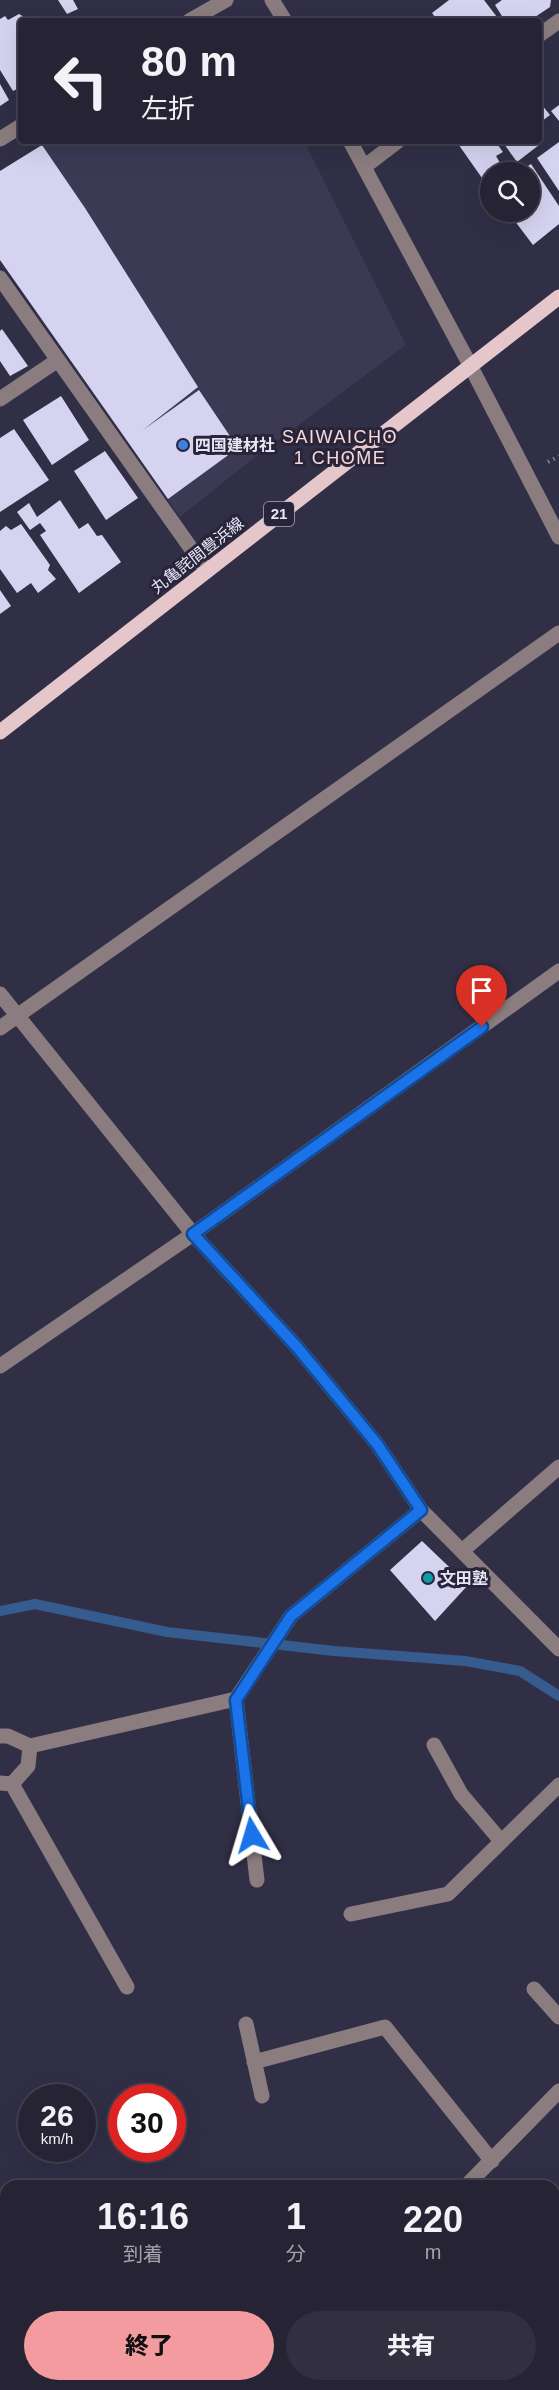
<!DOCTYPE html>
<html lang="ja">
<meta charset="utf-8">
<style>
body{margin:0;font-family:Arial,"Noto Sans JP",sans-serif;background:#312f40;color:#f1f3f6;height:100vh;display:flex;flex-direction:column;font-size:22px;white-space:nowrap}
*{box-sizing:border-box;margin:0}
p{font-size:20px;color:#a3a4ac}
.icon{flex:none;width:33px;height:33px;fill:none;stroke:currentColor;stroke-width:2;stroke-linecap:round;stroke-linejoin:round}
.map{position:relative;flex:1;overflow:hidden}
.side{position:absolute;left:0px;top:2180px;width:560px;height:212px;display:flex;flex-direction:column;background:#252334;border-radius:18px 18px 0 0;box-shadow:0 6px 24px #0002,0 0 0 2px #42404f}
.side>*{flex:none}
.hud{position:absolute;left:18px;top:18px;width:524px;height:126px;border-radius:6px;box-shadow:0 6px 24px #0002,0 0 0 2px #42404f;background:#252334;color:#f1f3f6;overflow:hidden}
.buttons{position:absolute;left:480px;top:162px;display:grid;gap:12px}
.buttons a{display:grid;place-items:center;width:60px;height:60px;border-radius:50%;background:#252334;box-shadow:0 6px 24px #0002,0 0 0 2px #42404f;font-size:30px}
.speed{position:absolute;left:18px;top:2084px;display:flex;gap:12px;font-size:30px;font-weight:700;text-align:center}
.speed>*{display:grid;place-content:center;width:78px;height:78px;border-radius:50%;background:#252334;box-shadow:0 6px 24px #0002,0 0 0 2px #42404f;line-height:1}
.speed small{font-size:15px;font-weight:400}
.speed .limit{border:9px solid #d22;background:#fff;color:#111}
.pin{position:absolute;display:grid;place-items:center;width:51px;height:51px;color:#fff;margin:-62px -26px;border-radius:50% 50% 50% 0;rotate:-45deg;box-shadow:0 0 6px #0007}
.pin .icon{rotate:45deg}
.me{position:absolute;width:66px;margin:-33px;rotate:353deg;stroke-linejoin:round;filter:drop-shadow(0 0 4px #0008)}
.turn{display:flex;align-items:center;gap:21px;height:126px;padding:0 24px;font-size:27px}
.turn .icon{width:78px;height:78px;stroke-width:2.5}
.turn b{display:block;font-size:42px;line-height:51px}
.eta{display:flex;justify-content:space-evenly;align-items:center;height:102px;text-align:center}
.eta b{font-size:36px;font-weight:800;line-height:42px}
.button{display:flex;gap:12px;margin-top:auto;padding:12px 24px}
.button a{flex:1;height:69px;border-radius:36px;background:#f49b9f;color:#111;font-size:24px;font-weight:800;line-height:69px;text-align:center}
.button a+a{background:#312f40;color:#f1f3f6}
.map>svg:first-child{display:block}
</style>
<div class="map">
<svg width="559" height="2390" viewBox="0 0 559 2390">
<rect width="100%" height="100%" fill="#312f46"/>
<!-- built -->
<path fill="#3b3954" d="M48,141H304L406,345L250,461L180,517L0,260V171Z"/>
<g fill="none" stroke-linecap="round" stroke-linejoin="round">
<!-- stream -->
<path stroke="#365b8e" stroke-width="10" d="M0,1611L35,1604L167,1632L334,1651L465,1661L520,1671L559,1696"/>
</g>
<!-- building -->
<path fill="#d5d3f0" d="M58,0H73L78,9L67,14Z
M449,0H484L500,21H438L432,13Z
M502,0H551L550,7L529,21H505L495,5Z
M19,14L31,21H21V87L13,91L0,70V19L5,16L8,20Z
M0,84L9,100L0,106Z
M538,100L550,115L538,124Z
M559,105V121L551,111Z
M456,141H495L503,152L496,156L503,168L511,162L516,169L511,172H490L489,188Z
M502,141H536L539,145L517,162Z
M559,142V191L537,158Z
M42,145L85,208L198,387L143,430L199,390L238,448L168,499L0,260V171Z
M531,164L559,206V224L533,245L508,212H530V172H519Z
M2,329L28,366L10,376L0,361V331Z
M61,396L89,440L52,465L23,420Z
M14,429L49,480L0,512V438Z
M105,451L138,498L106,520L74,471Z
M60,500L79,529L88,523L97,536L102,535L121,562L79,593L40,535L46,531L40,523L30,530L17,512L29,503L37,517Z
M21,524L50,565L48,570L56,579L38,593L31,583L17,593L0,569V531L6,526L11,530Z
M0,590L11,606L0,614Z
M422,1541L468,1585L435,1621L390,1570Z"/>
<g fill="none" stroke-linecap="round" stroke-linejoin="round">
<!-- path -->
<path stroke="#89889a" stroke-width="4" stroke-dasharray="1.5 4.5" stroke-linecap="butt" d="M548,462L559,456"/>
<!-- minor -->
<path stroke="#8b7d7f" stroke-width="15" d="M272,0L285,21
M189,21L226,0
M538,36L559,21
M0,139L21,126
M350,141L470,365L559,537
M364,167L398,141
M0,278L207,571
M0,399L58,360
M0,994L193,1234L297,1347L377,1444L421,1510L559,1649
M0,1028L559,633
M0,1366L193,1234L559,971
M462,1551L559,1467
M0,1736H8L30,1746L236,1699
M434,1745L461,1794L501,1841
M0,1783L12,1784L28,1766L30,1746
M12,1784L127,1987
M257,1880L236,1699L291,1616L421,1510
M351,1914L448,1894L559,1785
M534,1989L559,2017
M246,2024L262,2096
M254,2062L385,2027L492,2161
M466,2186L559,2091
M554,2276L559,2281
M234,2390L239,2385"/>
<!-- major -->
<path stroke="#e5c7cb" stroke-width="15" d="M0,732L559,297"/>
</g>
<g fill="none" stroke-linecap="round" stroke-linejoin="round">
<!-- route casing -->
<g stroke="#114b97" stroke-width="15">
<path id="route" d="M252,1835L236,1700L291,1616L421,1510L377,1444L297,1347L193,1234L482,1027"/>
</g>
<!-- route -->
<use href="#route" stroke="#1a73e8" stroke-width="10"/>
</g>
<!-- markers -->
<circle fill="#3f7fe0" stroke="#28253b" stroke-width="2" cx="183" cy="445" r="6"/>
<circle fill="#0f9aa8" stroke="#28253b" stroke-width="2" cx="428" cy="1578" r="6"/>
<g text-anchor="middle" stroke-width="6" stroke-linejoin="round" paint-order="stroke">
<!-- shield labels -->
<rect fill="#28253b" stroke="#adabbc" stroke-width="1.5" x="264" y="502" width="30" height="24" rx="4.5"/>
<g font-size="15" font-weight="bold" fill="#e6e5f3">
<text x="279" y="519">21</text>
</g>
<!-- poi labels -->
<g font-size="16" font-weight="bold" fill="#e6e5f3" stroke="#28253b" text-anchor="start">
<text x="195" y="451">四国建材社</text>
<text x="440" y="1584">文田塾</text>
</g>
<!-- street labels -->
<g font-size="16" fill="#e6e5f3" stroke="#28253b">
<text transform="translate(197 555) rotate(-38)" y="6">丸亀詫間豊浜線</text>
</g>
<!-- neighbourhood labels -->
<g font-size="18" letter-spacing="1.5" fill="#fcd9d9" stroke="#28253b">
<text x="340" y="443">SAIWAICHO<tspan x="340" dy="21">1 CHOME</tspan></text>
</g>
</g>
</svg>
<div class="buttons">
<a><svg class="icon" aria-label="search" viewBox="0 0 24 24"><circle cx="10" cy="10" r="6"/><path d="M15 15l6 6"/></svg></a>
</div>
<div class="speed"><div>26<small>km/h</small></div><div class="limit">30</div></div>
<div class="pin" style="left:482px;top:1027px;background:#d93025"><svg class="icon" aria-label="arrive" viewBox="0 0 24 24"><path d="M6 21V4h12l-3 4 3 4H6"/></svg></div>
<svg class="me" style="left:252px;top:1835px" viewBox="-20 -20 40 40"><path d="M0-17L14 15 0 8-14 15z" fill="#1a73e8" stroke="#fff" stroke-width="4"/></svg>
<div class="hud">
<div class="turn"><svg class="icon" aria-label="left" viewBox="0 0 24 24"><path d="M17 20v-9H6M10 6l-5 5 5 5"/></svg><div><b>80 m</b>左折</div></div>
</div>
<section class="side">
<div class="eta">
<div><b>16:16</b><p>到着</p></div>
<div><b>1</b><p>分</p></div>
<div><b>220</b><p>m</p></div>
</div>
<div class="button"><a>終了</a><a>共有</a></div>
</section>
</div>
